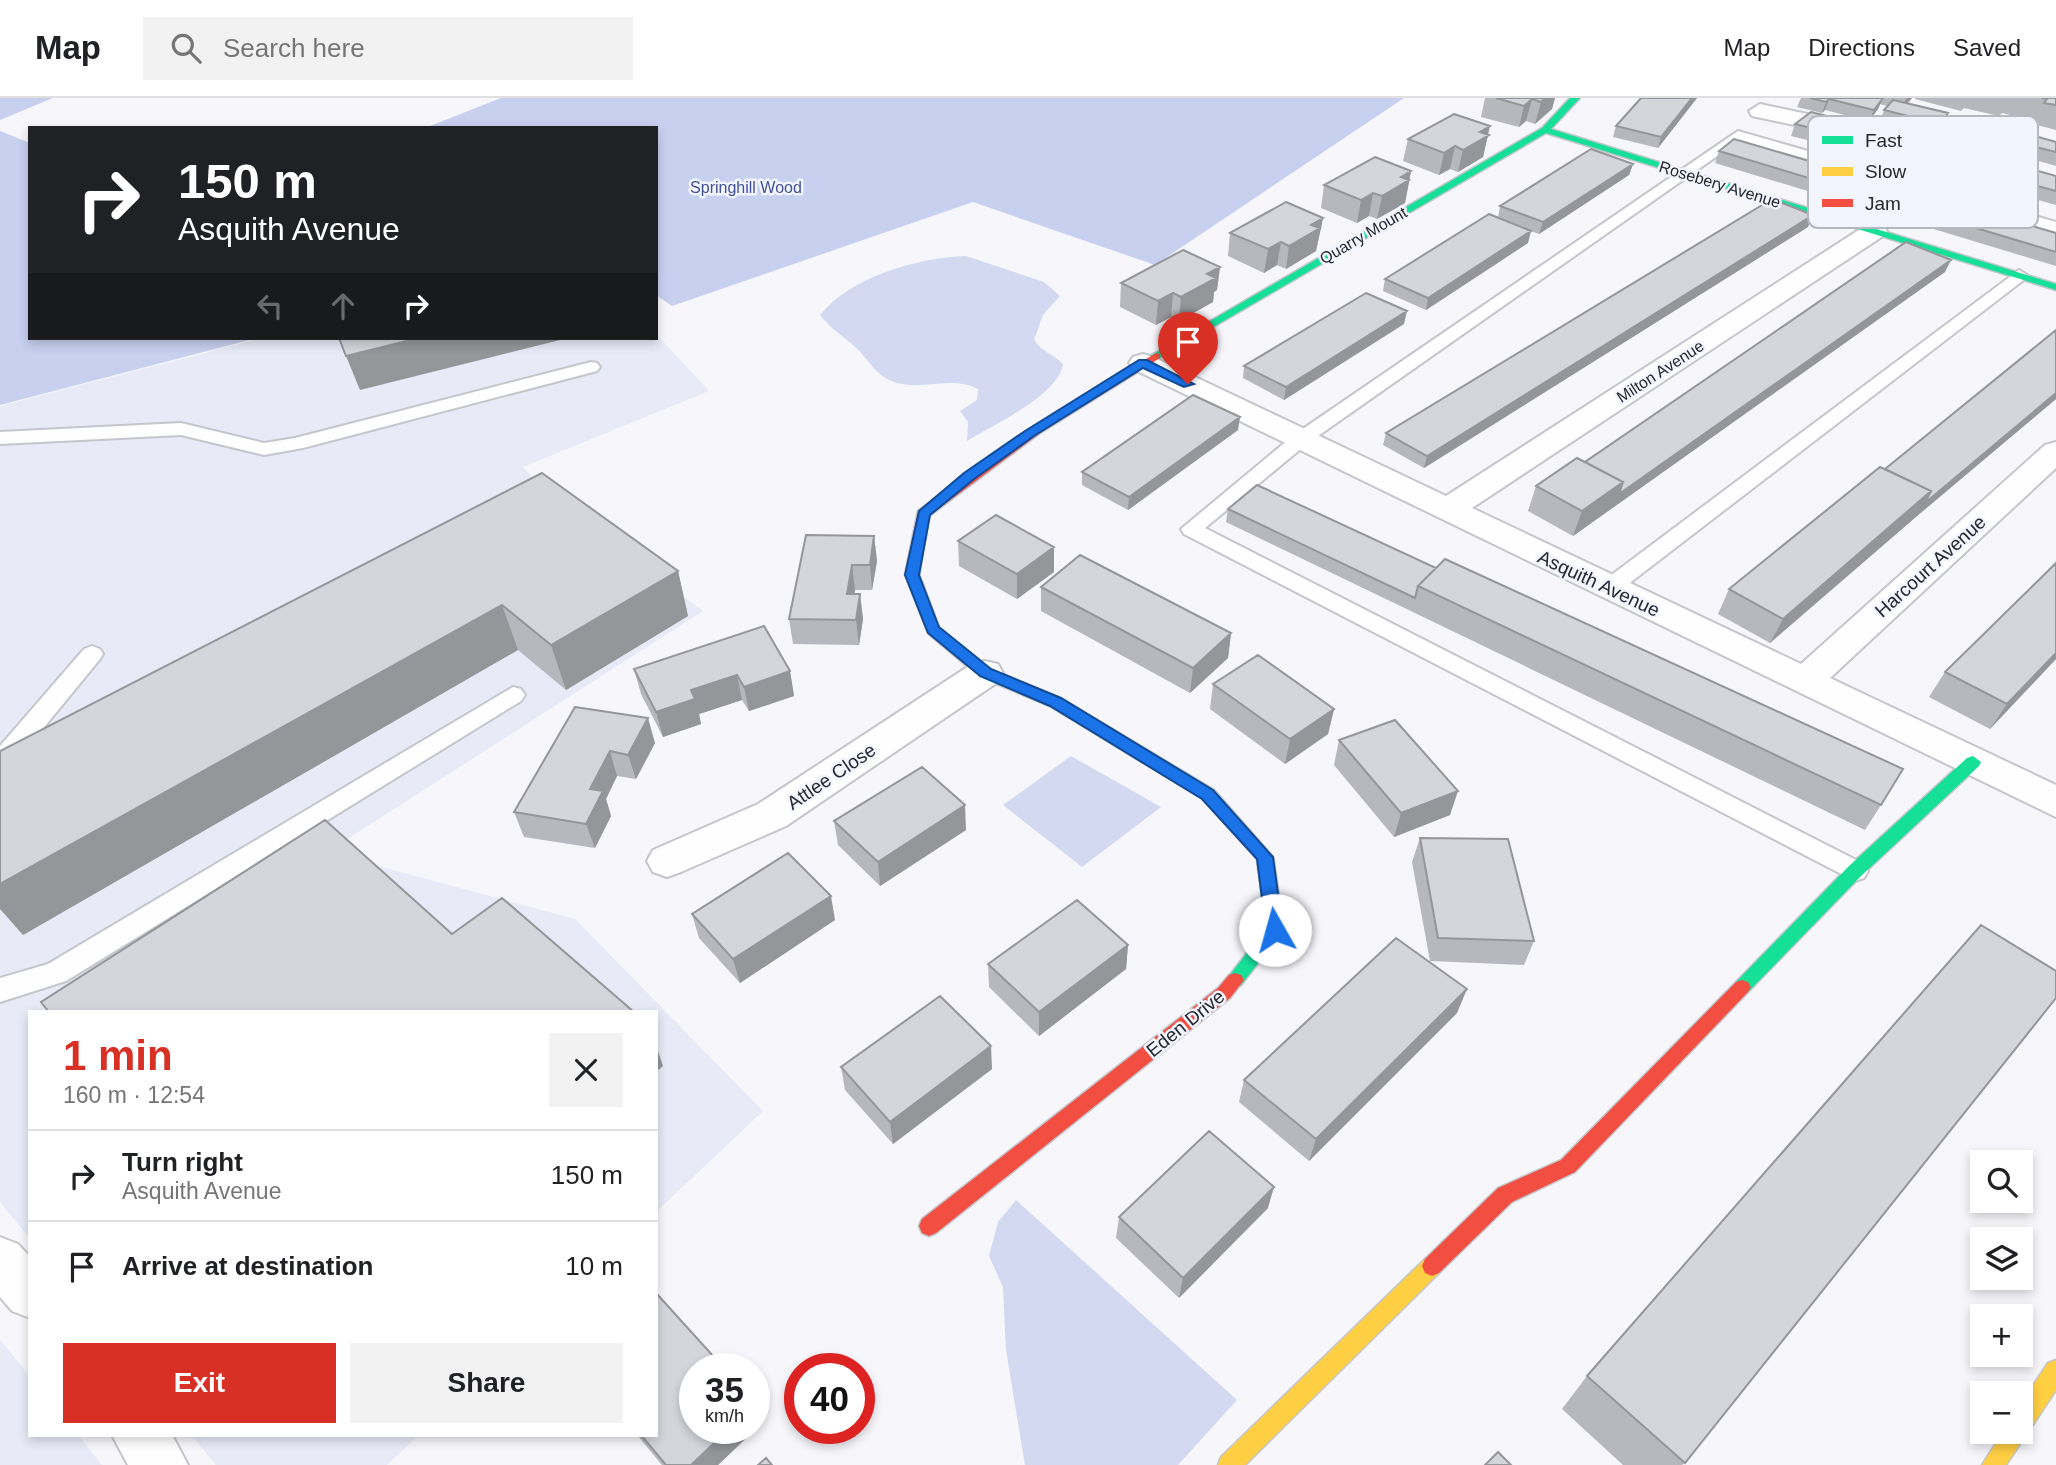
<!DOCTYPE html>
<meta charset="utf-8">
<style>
body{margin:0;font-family:Arial,sans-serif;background:#f2f2f2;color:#202124;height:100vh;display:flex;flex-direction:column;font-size:26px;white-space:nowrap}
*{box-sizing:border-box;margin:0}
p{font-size:23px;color:#757577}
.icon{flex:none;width:38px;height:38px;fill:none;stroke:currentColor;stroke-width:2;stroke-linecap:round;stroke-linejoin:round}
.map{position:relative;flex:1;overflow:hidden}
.details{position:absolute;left:28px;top:912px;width:630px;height:427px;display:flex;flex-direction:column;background:#fff;border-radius:0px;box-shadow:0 4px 10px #0003}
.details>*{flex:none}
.guide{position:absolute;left:28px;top:28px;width:630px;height:214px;border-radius:0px;box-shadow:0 4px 10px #0003;background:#202124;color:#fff;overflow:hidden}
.tools{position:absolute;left:1970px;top:1052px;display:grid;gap:14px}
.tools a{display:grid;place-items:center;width:63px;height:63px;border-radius:0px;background:#fff;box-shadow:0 4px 10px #0003;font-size:35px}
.speed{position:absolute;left:679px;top:1255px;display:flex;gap:14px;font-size:35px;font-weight:700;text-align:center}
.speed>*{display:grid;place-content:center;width:91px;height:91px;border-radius:50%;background:#fff;box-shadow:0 4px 10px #0003;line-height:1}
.speed small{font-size:18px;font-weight:400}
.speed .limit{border:10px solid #d22;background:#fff;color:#111}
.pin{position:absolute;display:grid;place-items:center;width:60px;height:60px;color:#fff;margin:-72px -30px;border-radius:50% 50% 50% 0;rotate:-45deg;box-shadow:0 0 7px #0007}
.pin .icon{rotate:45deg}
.me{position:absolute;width:77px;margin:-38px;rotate:353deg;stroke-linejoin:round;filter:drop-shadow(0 0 5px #0008)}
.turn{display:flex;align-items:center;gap:24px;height:147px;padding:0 35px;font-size:32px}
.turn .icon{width:91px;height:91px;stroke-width:2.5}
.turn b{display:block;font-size:49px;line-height:60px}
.lanes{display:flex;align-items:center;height:66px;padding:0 35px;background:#0003;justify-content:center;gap:35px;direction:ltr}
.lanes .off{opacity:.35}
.round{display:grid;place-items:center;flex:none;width:74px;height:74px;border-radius:0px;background:#f2f2f2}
.overview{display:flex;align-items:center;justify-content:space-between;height:119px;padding:0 35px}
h1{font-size:42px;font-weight:700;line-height:52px;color:#d93025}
.primary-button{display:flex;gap:14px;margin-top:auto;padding:14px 35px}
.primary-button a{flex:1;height:80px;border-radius:0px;background:#d93025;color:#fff;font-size:28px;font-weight:700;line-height:80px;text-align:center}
.primary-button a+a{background:#f2f2f2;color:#202124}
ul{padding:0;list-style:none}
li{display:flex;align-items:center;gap:21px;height:91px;padding:0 35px;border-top:2px solid #e0e0e0}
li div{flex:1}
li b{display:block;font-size:26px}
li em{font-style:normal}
header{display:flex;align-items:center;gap:42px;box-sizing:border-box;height:98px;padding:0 35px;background:#fff;border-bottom:2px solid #e0e0e0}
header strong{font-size:33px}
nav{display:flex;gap:38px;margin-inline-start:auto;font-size:24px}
.search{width:490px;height:63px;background:#f2f2f2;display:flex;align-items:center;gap:18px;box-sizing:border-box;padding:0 24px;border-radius:0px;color:#757577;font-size:26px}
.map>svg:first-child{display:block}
</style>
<header>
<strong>Map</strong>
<div class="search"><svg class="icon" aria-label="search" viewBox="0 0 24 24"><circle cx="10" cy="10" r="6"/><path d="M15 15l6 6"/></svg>Search here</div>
<nav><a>Map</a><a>Directions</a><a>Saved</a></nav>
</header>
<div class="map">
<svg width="2056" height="1367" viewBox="0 0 2056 1367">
<rect width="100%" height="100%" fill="#f6f6fb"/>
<!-- built -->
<path fill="#e8ebf7" d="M656,236L709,293L523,369L558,407L703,513L327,754L575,821L763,1013L656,1114V914H30V1141L0,1104V308L263,240H656Z
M0,1242L30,1278V1337H78L102,1367H0Z
M191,1337H419L387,1367H216Z"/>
<!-- green -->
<path fill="#d2d9f1" d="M966,158L1044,184L1060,198L1043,217L1034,242C1042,254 1053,256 1063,266C1058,298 994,326 967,343L968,324L960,313L977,302L978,291C953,278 928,291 902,286C876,282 870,261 852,246C840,236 830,230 820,217C852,178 917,160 966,158Z
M1071,658L1161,709L1082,769L1003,707Z
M1016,1102L1237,1302L1178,1367H1025L1006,1252L1003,1189L989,1158L998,1124Z"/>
<!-- forest -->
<path fill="#c7d0ef" d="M0,0H53L0,22Z
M501,0H1404L1155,167L973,104L672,208L656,197V30H425Z
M0,33L30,45V240H257L0,307Z"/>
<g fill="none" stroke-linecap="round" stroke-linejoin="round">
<!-- lane casing -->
<g stroke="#c4c6cc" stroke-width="4">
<path id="lane" d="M1738,33L2056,124V134L1740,42L1308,345L1205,430L1864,766L1868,773L1864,780L1855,783L1184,436L1181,431L1294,337Z
M2019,172L2027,177L2025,181L1618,494H1602L1599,489L1602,484Z
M591,264L597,265L600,269L597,273L303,350L264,357L181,337L0,346V334L181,325L264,345L295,340Z
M92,548L100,551L103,556L100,561L23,655L0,669V648L84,551Z
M513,589L521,591L525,597L521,603L66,883L0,904V880L48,866Z"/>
</g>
<!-- street casing -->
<g stroke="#c4c6cc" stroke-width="4">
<path id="street" d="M1760,6L1859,27L1862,32L1851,39L1752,18L1749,13Z
M1874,125L1883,128L1887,133L1883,138L1472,410L1801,566L2045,347L2056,344V370L1830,580L2056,687V719L1133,271L1129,265L1133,259L1143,256L1153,259L1446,398L1865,128Z
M985,563L998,566L1003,575L998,584L786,728L681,774L667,779L653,774L647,763L653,752L758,706L972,566Z
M0,1139L18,1146L30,1159V1220L12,1213L0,1199Z
M112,1337H172L188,1367H128Z"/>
</g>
<!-- fast casing -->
<g stroke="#c4c6cc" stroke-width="3">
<path id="fast" d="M1570,0H1580L1551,31L2056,186V192L1546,35L1160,260L1156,261L1150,258L1542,30Z
M915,480L922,484L939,530L990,571L1060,600L1214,692L1273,759L1284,832L1241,887L1235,889L1229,887L1226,882L1266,830L1257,761L1202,700L1050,608L980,579L928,535L908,484Z
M1973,658L1981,664L1979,668L1861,778L1748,894L1742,896L1736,894L1733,889L1736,884L1849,768L1967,660Z"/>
</g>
<!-- slow casing -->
<g stroke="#c4c6cc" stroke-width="3">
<path id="slow" d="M1432,1158L1439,1161L1442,1168L1439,1175L1245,1367H1218L1221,1359L1425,1161Z
M2056,1262V1292L2006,1367H1982L2003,1334H2021V1305L2048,1265Z"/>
</g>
<!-- jam casing -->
<g stroke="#c4c6cc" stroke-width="3">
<path id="jam" d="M1156,255L1160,256V260L1040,335L929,418L919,477L922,484L915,488L910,487L905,477L918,413L1032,330Z
M1235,875L1241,877L1244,882L1230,900L936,1135L929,1138L922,1135L919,1128L922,1121L1218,890L1229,877Z
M1742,882L1748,884L1751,889L1748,894L1575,1074L1512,1104L1439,1175L1432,1178L1425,1175L1422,1168L1425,1161L1498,1090L1561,1062L1736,884Z"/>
</g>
<!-- lane -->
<use href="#lane" fill="#fefefe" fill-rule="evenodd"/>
<!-- street -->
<use href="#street" fill="#fefefe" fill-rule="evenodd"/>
<!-- fast -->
<use href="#fast" fill="#16e098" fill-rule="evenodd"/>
<!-- slow -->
<use href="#slow" fill="#ffcf43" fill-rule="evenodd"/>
<!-- jam -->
<use href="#jam" fill="#f24e42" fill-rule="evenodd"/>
</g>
<!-- wall -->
<path fill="#b6b8bd" d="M1485,0H1555L1552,11L1535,26L1526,23L1519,29L1481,19Z
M1697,0L1658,50L1613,39L1616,28Z
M1801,0H1912L1908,5L1943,27L1935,37L1880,23L1884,12L1887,8L1880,6L1878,11L1869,23L1825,12L1822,15L1797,9Z
M1915,0H2056V32L2033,26L2035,23L2002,15L1999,18L1964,10L1961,13L1915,1Z
M1795,26L1925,43L2003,59L1997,72L2056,78V107L1988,88L1989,85L1978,98L1904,76L1909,67L1865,54L1863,56L1791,38Z
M1959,28L2028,37L2022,48L2014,56L1953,39Z
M1488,37L1483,59L1458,74L1450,71L1439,77L1403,63L1408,41Z
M2056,44V68L2022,58L2028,47Z
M1719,53L2056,135V168L1715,65Z
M1633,66L1629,77L1539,136L1498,120L1500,108Z
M1411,73L1405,105L1377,121L1369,118L1357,125L1321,110L1324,87Z
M1323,120L1316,153L1286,171L1277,167L1264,175L1228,158L1230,135Z
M1808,129L1424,370L1383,347L1386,335Z
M1528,145L1426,212L1383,193L1385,181Z
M1220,169L1217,192L1214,194L1213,204L1179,223L1171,219L1156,227L1120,209L1121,185Z
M1945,174L1573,438L1528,413L1536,388L1585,364Z
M1404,226L1284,302L1243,280L1244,268Z
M2056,232V301L1917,418L1770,545L1718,516L1729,491L1885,371Z
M1238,332L1128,412L1082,387V374Z
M542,375L678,473L688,518L566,592L518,552L23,837Z
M1257,387L1881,707L1865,732L1226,424L1228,411Z
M874,438L877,463L872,492H855L854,496H860L863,521L859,547L793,546L789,521Z
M958,443L1054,449V474L1017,501L959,468Z
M2056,465V561L1990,631L1929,599L1945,574Z
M1041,489L1231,535L1228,560L1190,595L1041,513Z
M634,571L790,573L794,598L749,613L742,602L699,616L701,626L663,639L641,596Z
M1213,586L1334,611L1328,636L1285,666L1210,611Z
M575,609L655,645L636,681L617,678L606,701L611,718L595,750L524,739L514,714Z
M1339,642L1450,717L1394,739L1334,667Z
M834,723L966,732L880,788L838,747Z
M1420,740L1534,843L1524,867L1430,863L1412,764Z
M692,816L835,822L740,885L699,840Z
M1128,847L1126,871L1039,938L989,889L988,866Z
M1457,915L1309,1063L1239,1004L1244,982Z
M841,969L992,971L893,1046L845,992Z
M1268,1110L1179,1200L1116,1140L1119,1119Z
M1587,1278L1685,1365L1682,1367H1623L1562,1311Z
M755,1306L763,1324L718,1367H662L637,1337H656Z"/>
<!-- shaded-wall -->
<path fill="#94969a" d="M1545,0H1555L1552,11L1535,26L1541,4Z
M1692,0H1697L1658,50L1661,39Z
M1883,0L1878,11L1869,23L1874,12Z
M1907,0H1912L1901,12L1906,1Z
M1532,1L1526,23L1519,29L1524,8Z
M1829,1L1825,12L1822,15L1826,4Z
M1948,15L1943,27L1935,37L1940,26Z
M1490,28L1483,59L1458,74L1463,52L1480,34Z
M2028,37L2022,48L2014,56L2020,45Z
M1455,48L1450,71L1439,77L1444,55Z
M2003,59L1989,85L1978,98L1989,76Z
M1633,66L1629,77L1539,136L1543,124Z
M1411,73L1405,105L1377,121L1382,98L1401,79Z
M1373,95L1369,118L1357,125L1361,102Z
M1813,117L1808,129L1424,370L1427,358Z
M1323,120L1316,153L1286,171L1289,148L1311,127Z
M1531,133L1528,145L1426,212L1428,200Z
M1281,144L1277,167L1264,175L1268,151Z
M1951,162L1945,174L1573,438L1582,413L1623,384Z
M1220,169L1217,192L1214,194L1213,204L1179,223L1181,199L1207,176Z
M1173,195L1171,219L1156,227L1158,203Z
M1407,213L1404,226L1284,302L1286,289Z
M419,240H568L360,292L346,258Z
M2056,295V301L1917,418L1770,545L1783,521L1931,393Z
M1240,319L1238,332L1128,412L1129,399Z
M874,438L877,463L872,492L870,467Z
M1054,449V474L1017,501V476Z
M852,467L855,492L850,521L847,496Z
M678,473L688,518L566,592L551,547Z
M860,496L863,521L859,547L856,522Z
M502,507L518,552L23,837L0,811V786Z
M1231,535L1228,560L1190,595L1193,570Z
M2056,555V561L1990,631L2007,606Z
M790,573L794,598L749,613L744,589Z
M737,577L742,602L699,616L701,626L663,639L656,614L691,592Z
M1334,611L1328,636L1285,666L1290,641Z
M648,620L655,645L636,681L628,657Z
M610,653L617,678L606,701L611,718L595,750L586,726L590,691Z
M1458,693L1450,717L1394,739L1401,715Z
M965,707L966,732L880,788L878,764Z
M831,798L835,822L740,885L733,861Z
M1128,847L1126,871L1039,938V914Z
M1467,891L1457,915L1309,1063L1316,1041Z
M656,947L663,968L656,974Z
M991,948L992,971L893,1046L890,1024Z
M1274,1089L1268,1110L1179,1200L1183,1180Z
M755,1306L763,1324L718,1367H691L730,1330H754V1307Z"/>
<!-- building -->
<path fill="#d4d6dc" stroke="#94969a" stroke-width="2" d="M1496,0H1545L1541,4L1532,1L1524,8Z
M1641,0H1692L1661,39L1616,28Z
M1810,0H1883L1874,12L1829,1L1826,4Z
M2042,0H2056V7L2044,5L2047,1Z
M1893,2L1948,15L1940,26L1884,12Z
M1811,14L1925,43L1914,55L1870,42L1868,44L1795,26Z
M1454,16L1490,28L1480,34L1489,37L1463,52L1455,48L1444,55L1408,41Z
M2035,38L2056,44V54L2028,47Z
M1734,41L2056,135V154L1719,53Z
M1591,51L1633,66L1543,124L1500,108Z
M1375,59L1411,73L1401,79L1409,82L1382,98L1373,95L1361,102L1324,87Z
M2003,63L2056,78V93L1993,76Z
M1772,101L1813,117L1427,358L1386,335Z
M1286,104L1323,120L1311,127L1320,130L1289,148L1281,144L1268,151L1230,135Z
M1489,116L1531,133L1428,200L1385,181Z
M1906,144L1951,162L1619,396L1623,384L1585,364Z
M1183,152L1220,169L1207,176L1216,180L1181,199L1173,195L1158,203L1121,185Z
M1366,195L1407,213L1286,289L1244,268Z
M2056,232V295L1925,405L1931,393L1885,371Z
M339,240H419L346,258Z
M1193,297L1240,319L1129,399L1082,374Z
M1577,360L1623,384L1582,413L1536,388Z
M1880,369L1931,393L1783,521L1729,491Z
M542,375L678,473L551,547L502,507L0,786V653Z
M1257,387L1436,470L1418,488L1415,500L1228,411Z
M996,417L1054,449L1017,476L958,443Z
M806,437L874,438L870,467H852L847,496H860L856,522L789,521Z
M1080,457L1231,535L1193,570L1041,489Z
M1445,461L1903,671L1881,707L1418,488Z
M2056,465V555L2007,606L1945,574Z
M764,528L790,573L744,589L737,577L691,592L695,601L656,614L634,571Z
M1258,557L1334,611L1290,641L1213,586Z
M575,609L648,620L628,657L610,653L590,691L603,693L586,726L514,714Z
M1395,622L1458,693L1401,715L1339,642Z
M922,669L965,707L878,764L834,723Z
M325,722L452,836L502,800L634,914H49L41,904Z
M1420,740L1508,741L1534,843L1438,840Z
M788,755L831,798L733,861L692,816Z
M1077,802L1128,847L1039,914L988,866Z
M1981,827L2056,873V900L1685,1365L1587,1278Z
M1396,840L1467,891L1316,1041L1244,982Z
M940,898L991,948L890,1024L841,969Z
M1209,1033L1274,1089L1183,1180L1119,1119Z
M656,1195L724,1270H695V1330H730L691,1367H666L641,1337H656Z
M1498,1354L1511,1367H1485Z
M766,1360L772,1367H758Z"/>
<!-- route -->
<path fill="#1a73e8" stroke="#114b97" stroke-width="2" d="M1139,262H1147L1194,286L1184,289L1143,270L1034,338L974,381L930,417L919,477L939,529L991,571L1061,600L1213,692L1273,759L1283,832L1275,839L1266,832L1257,761L1202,701L1050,608L980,578L928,535L905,477L919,413L964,375L1025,333Z"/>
<g text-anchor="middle" stroke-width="5" stroke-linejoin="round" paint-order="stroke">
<!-- far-street labels -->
<g font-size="16" fill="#262830" stroke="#f3f5fe">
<text transform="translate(1720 86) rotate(17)" y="6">Rosebery Avenue</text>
<text transform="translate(1363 137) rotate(-30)" y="6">Quarry Mount</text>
<text transform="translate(1660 273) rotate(-33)" y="6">Milton Avenue</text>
</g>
<!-- far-park labels -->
<g font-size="16" fill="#415193" stroke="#f3f5fe">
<text x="746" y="95">Springhill Wood</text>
</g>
<!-- street labels -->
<g font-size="19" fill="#262830" stroke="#f3f5fe">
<text transform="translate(1930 468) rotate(-42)" y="7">Harcourt Avenue</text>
<text transform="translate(1599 485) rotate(25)" y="7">Asquith Avenue</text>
<text transform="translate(831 678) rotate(-34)" y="7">Attlee Close</text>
<text transform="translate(1185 925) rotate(-39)" y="7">Eden Drive</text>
</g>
</g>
<!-- legend -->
<rect x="1808" y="18" width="230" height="112" rx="10" fill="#f3f5fe" stroke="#b6b8c0" stroke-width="2"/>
<rect x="1822" y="38" width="31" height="8" fill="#16e098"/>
<rect x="1822" y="69" width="31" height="9" fill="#ffcf43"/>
<rect x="1822" y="101" width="31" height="8" fill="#f24e42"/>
<g font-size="19" fill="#262830">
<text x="1865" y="49">Fast</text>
<text x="1865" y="80">Slow</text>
<text x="1865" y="112">Jam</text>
</g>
</svg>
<div class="tools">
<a><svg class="icon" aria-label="search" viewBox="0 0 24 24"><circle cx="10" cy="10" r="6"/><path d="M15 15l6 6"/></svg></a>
<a><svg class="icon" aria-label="layers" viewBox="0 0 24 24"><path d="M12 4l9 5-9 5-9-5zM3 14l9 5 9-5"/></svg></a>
<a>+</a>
<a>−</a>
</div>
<div class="speed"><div>35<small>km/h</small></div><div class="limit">40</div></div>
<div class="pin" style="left:1188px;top:286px;background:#d93025"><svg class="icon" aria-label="arrive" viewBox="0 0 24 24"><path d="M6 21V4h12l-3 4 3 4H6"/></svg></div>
<svg class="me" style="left:1275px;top:832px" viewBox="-20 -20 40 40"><circle r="19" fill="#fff"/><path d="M0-13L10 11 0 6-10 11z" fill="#1a73e8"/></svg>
<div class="guide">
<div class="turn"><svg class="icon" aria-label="right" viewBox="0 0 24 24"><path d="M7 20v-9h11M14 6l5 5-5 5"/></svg><div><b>150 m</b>Asquith Avenue</div></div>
<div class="lanes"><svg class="icon off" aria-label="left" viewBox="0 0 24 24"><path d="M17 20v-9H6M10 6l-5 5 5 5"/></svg><svg class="icon off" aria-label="ahead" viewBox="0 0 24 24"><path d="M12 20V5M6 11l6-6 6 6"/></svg><svg class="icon" aria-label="right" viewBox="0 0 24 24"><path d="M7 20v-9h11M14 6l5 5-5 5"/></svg></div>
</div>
<section class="details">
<div class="overview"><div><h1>1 min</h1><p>160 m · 12:54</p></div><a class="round"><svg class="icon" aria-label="close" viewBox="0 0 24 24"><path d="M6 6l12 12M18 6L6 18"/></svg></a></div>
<ul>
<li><svg class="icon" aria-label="right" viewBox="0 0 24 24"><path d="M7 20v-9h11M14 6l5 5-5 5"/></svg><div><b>Turn right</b><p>Asquith Avenue</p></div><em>150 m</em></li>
<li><svg class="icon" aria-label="arrive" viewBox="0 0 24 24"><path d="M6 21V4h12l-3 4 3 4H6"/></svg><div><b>Arrive at destination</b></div><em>10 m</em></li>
</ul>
<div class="primary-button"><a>Exit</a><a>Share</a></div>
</section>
</div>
